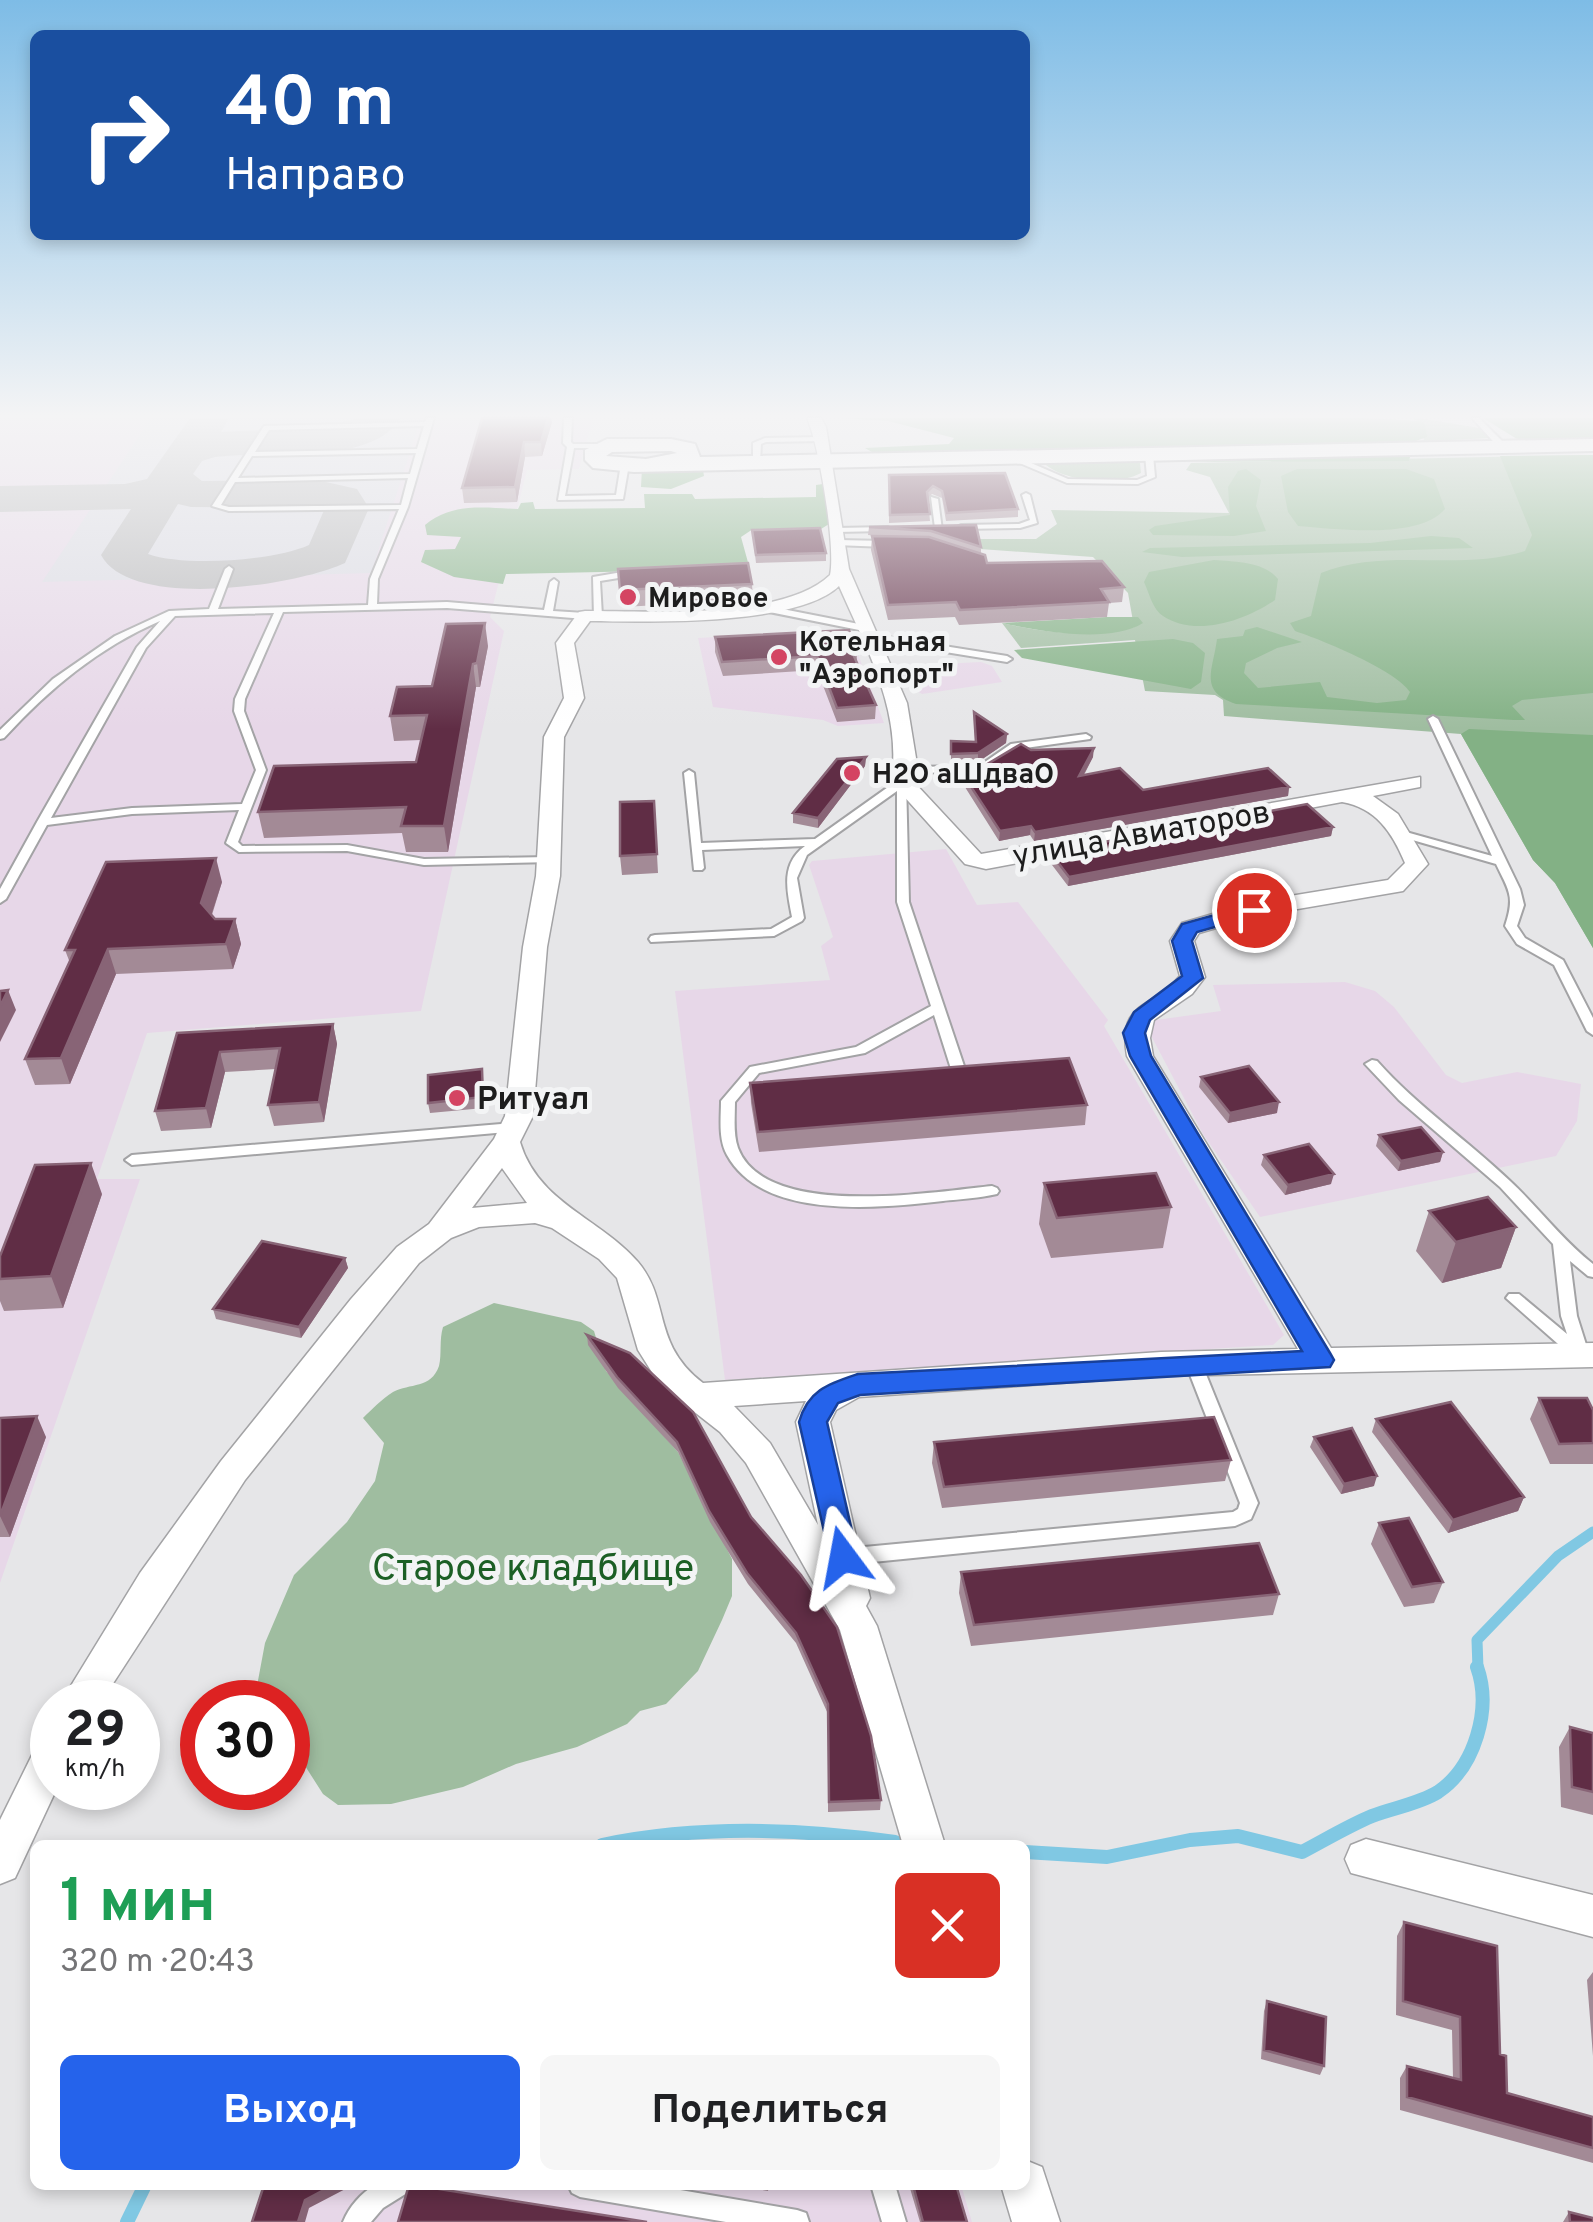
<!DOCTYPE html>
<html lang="ru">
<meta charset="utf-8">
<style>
body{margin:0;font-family:Overpass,sans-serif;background:#f6f6f6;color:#202124;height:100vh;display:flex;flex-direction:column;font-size:38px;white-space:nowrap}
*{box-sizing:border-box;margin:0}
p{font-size:32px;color:#757577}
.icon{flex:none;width:55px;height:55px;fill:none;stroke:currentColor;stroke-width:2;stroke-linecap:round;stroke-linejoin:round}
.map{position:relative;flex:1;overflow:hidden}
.panel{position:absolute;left:30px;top:1840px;width:1000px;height:350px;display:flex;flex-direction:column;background:#fff;border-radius:15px;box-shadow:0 5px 15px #0003}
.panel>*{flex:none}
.banner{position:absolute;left:30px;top:30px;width:1000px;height:210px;border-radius:15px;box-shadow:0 5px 15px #0003;background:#1a4fa0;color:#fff;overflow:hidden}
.speed{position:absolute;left:30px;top:1680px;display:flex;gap:20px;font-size:50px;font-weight:700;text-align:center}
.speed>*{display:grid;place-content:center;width:130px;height:130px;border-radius:50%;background:#fff;box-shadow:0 5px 15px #0003;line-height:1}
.speed small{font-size:25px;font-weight:400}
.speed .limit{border:15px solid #d22;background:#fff;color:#111}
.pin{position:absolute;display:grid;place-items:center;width:85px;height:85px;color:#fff;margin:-42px;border:5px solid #fff;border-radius:50%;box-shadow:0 2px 10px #0007}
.me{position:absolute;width:110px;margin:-55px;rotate:347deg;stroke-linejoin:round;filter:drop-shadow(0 0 8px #0008)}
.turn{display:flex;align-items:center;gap:35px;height:210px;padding:0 30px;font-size:45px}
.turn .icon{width:130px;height:130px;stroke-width:2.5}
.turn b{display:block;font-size:70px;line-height:85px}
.round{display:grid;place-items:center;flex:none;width:105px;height:105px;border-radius:15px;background:#f6f6f6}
.summary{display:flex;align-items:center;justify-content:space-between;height:170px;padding:0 30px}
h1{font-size:60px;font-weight:700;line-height:75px;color:#1e9e55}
.action{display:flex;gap:20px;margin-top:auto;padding:20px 30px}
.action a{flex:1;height:115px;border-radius:15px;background:#2563eb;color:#fff;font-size:40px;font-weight:700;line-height:115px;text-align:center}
.action a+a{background:#f6f6f6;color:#202124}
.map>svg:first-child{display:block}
</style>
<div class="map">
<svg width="1593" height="2222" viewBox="0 0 1593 2222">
<rect width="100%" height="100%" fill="#e6e6e8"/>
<!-- industrial -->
<path fill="#e7d7e8" d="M0,418H593L579,469L527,470L490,617L504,631L421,1011L147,1033L97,1179H140L0,1583Z
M836,630L853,641L884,723L838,726L823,720L713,707L698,638Z
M981,662L992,666L1002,682L922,694L909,686L903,666Z
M946,849L977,905L1018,902L1108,1020L1104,1026L1284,1335L1273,1345L725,1380L675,991L830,980L821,946L833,937L809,865L812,861Z
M1345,982L1375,991L1394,1007L1446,1075L1462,1083L1517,1072L1581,1084L1577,1121L1556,1156L1260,1217L1203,1134L1146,1026L1156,1020L1221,1011L1213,985Z
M265,2185H961L972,2222H252Z"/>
<!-- built -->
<path fill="#dbdbe4" d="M151,418H421L371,573L42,582Z"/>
<!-- green -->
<path fill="#9fbda0" d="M1419,418L1479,428L1490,438L1413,442L1424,440L1419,421L1413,420Z
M1593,455V948L1555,883L1533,860L1461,734L1224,716L1223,700L1215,695L1145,691L1135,640L1021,648L1002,623C1045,633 1090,638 1134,627L1128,593L1093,557L980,549L942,539H1036L1057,524L1051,510L1229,513L1210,477L1186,470L1191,463Z
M1131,459L1140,463L1141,473C1117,486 1067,482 1046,465Z
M494,1303L581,1322L594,1331L606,1371L678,1452L732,1559V1596L722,1620L698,1671L666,1704L640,1711L627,1724L577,1747L516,1764L463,1787L391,1804L338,1805L323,1794L300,1758L288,1751V1702H254L265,1643L294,1575L347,1522L375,1481L384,1443L363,1418C372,1409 382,1399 393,1392C410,1383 431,1389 439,1366C442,1354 439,1340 443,1327Z"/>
<!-- forest -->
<path fill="#83b185" d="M843,418H1364L1419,421L1425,424L1427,437L1413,442L877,455L865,448L949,444L954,438L888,421Z
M1483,418H1593V441L1517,439Z
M1373,455L1410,457L1409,461L1188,462Z
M1593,455V693L1522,700L1512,706L1525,720H1514L1236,704C1198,691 1213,671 1217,639L1243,636L1245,630L1257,627L1302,642L1277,648L1246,663L1244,673L1258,688L1320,682L1327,697L1377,703L1406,700L1410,692C1396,670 1322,640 1295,631L1290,623L1311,616L1321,573C1385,547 1459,572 1525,551L1532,535L1500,456Z
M642,468L703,470L704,476L671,489L641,487Z
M1246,469L1261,480L1256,506L1266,531L1234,536L1153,535L1149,530L1155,526L1230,515L1228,487L1238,471Z
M1297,469H1406L1434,479L1445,509C1419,540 1336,529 1298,526L1288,512L1281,476Z
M823,484L829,524L821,529H753L741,537L749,566L740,569L506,574L503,584L454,577L421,562L425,550L455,549L461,537L427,535L425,525C452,502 485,508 518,509L521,503L533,502L535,509L645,508L644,494H692L695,499L816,497V485Z
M1431,536L1459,538L1473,548L1182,557L1142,552L1150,548L1370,543Z
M1214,560C1236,562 1263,561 1278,579L1275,600C1246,620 1196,638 1163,616C1153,610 1149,593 1144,582L1149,572Z
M1107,617H1138L1143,623C1110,644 1038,631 1002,623Z
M1173,639L1193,643L1205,653L1201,682L1191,689L1022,658L1014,650Z
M1469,729L1593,735V948L1555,883L1533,860L1461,734Z"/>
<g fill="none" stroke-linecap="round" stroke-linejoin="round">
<!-- stream-far1 -->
<path stroke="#80c8e3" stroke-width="11" d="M1478,1669L1477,1640L1558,1556L1593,1532"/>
<!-- stream -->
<path stroke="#80c8e3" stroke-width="14" d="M602,1845C698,1825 798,1828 895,1842
M1025,1852L1107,1857L1190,1840L1238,1836L1302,1852C1325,1840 1348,1826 1372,1816C1392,1808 1419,1804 1438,1792C1475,1767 1492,1709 1477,1667
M127,2222L145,2185"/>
<!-- taxiway -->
<path fill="#b8b8ba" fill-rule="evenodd" d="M190,418H229L221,432L323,427L359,418H401C370,467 267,450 215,457L202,461L193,474L202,481L317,480L357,489L369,508L345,563C296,586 131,611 101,555L131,509L0,512V486L125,484L147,479ZM178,504L191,507L325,508L309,545C274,561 184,567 148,554Z"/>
<!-- lane casing -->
<g stroke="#a3a3a5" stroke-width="4">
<path id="lane" d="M427,418H434L408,507L378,579L377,604L447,602L544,610L550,582L554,579L558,582L553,611L585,613L590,616L585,619L447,608L283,612L245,699L244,711L266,770L238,842L242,846L347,845L424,859L549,857L553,858V862L424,865L347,851L239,852L226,843L239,810L132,814L47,825L6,899L0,903V889L37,822L137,647L160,621C98,648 49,689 4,738L0,739V730L53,679L115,636L169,611L209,609L225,569L229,566L233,569L218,609L368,605L370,579L399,509L229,511L212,506L264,426L425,422ZM424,426L417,449L255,452L269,430ZM416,453L410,474L238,478L252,456ZM408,478L401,505L229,507L221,505L235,482ZM274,613L235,699L234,711L256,770L242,804L132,808L51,818L146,648L175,616Z
M564,418H572L571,442L573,444H607L611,446L607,448H574L565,496L616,495L621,464L625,462L629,464L623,499L558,500L567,447L563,443Z
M1472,418H1479L1506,445V449H1500Z
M821,437H824V441L766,442L761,444L760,461L753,459V443L765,438Z
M1149,453L1153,455L1155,477L1138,484L1067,483L1008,458L1015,456L1068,479L1137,480L1147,476L1145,455Z
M1026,493L1030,495L1037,523L1020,528L961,529L957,527L961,525L1019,524L1030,520L1022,495Z
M931,497L938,499L942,530L935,528Z
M888,527V531H885L836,532L832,530L836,528Z
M838,540L886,541L890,544L886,547L835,545L834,543Z
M634,570L637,571V575L600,581L602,616L594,618L593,577Z
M762,605L864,625L869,628L864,631L759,610L758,608Z
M868,634L1007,656L1012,659L1007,662L865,639V635Z
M1433,716L1438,719L1520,889L1524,905L1517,926L1525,938L1563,960L1593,1018V1035L1587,1031L1554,965L1517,944L1505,926C1515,896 1509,891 1496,864L1402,837L1400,835L1406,832L1492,856L1428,719Z
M1086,734L1091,737L1090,739L1018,749L981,772L906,773L901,770L906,767L979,766L1011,744Z
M689,770L694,773L701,843L815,839L898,780H906L909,902L967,1075L960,1079L953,1075L934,1015L865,1053L759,1073L735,1102C735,1117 733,1134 738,1148C765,1220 933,1192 992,1186L997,1188L999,1191L997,1194C980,1198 961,1199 943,1201C881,1208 763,1221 727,1155C718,1139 721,1118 721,1101L750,1067L856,1047L931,1006L897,902V791L807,855L797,878L804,918L802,921L774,936L651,942L649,939L651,936L655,935L771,929L792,917C787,891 780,864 805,846L702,850L704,868L702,870H694L684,773Z
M1372,1060L1377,1061C1417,1106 1467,1140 1510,1181C1539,1208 1562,1240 1593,1264V1277L1588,1276L1570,1261L1577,1316L1589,1354L1587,1358L1581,1360L1574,1358L1506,1298L1509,1294H1519L1567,1334L1561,1316L1553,1244L1500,1187L1399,1100L1365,1064Z
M513,1123L518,1125L520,1128L518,1131L132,1165L125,1160L132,1155Z
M1193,1356L1199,1358L1201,1362L1258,1503L1251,1519L1235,1526L843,1565L837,1562L834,1557L837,1552L843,1549L1233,1512L1238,1509L1240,1503L1185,1362L1187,1358Z
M375,2185H411L407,2193L383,2208L371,2222H343C349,2207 361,2193 375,2185Z
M568,2185H651L797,2210L806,2213L809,2222H726L580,2197L572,2193Z
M871,2185H895L906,2222H882Z"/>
</g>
<!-- street casing -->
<g stroke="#a3a3a5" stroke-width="3">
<path id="street" d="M807,418H821L826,427L849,569L907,703L916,758L913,781L981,854L1420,777V787L1373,796L1398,814L1428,864L1403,891L1257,916L1199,933L1194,941L1205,977L1192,994L1154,1020L1150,1038L1153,1056L1331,1348L1593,1343V1367L1161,1376L859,1397L836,1410L830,1422L870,1598L866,1606L877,1626L945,1845H903L840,1630L746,1463L720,1432L660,1385L638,1350L617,1278L599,1259L552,1228L535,1223L479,1227L451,1238L419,1263L245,1480L101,1702H61L140,1573L221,1461L351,1299L397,1247L429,1224L494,1139L505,1116L523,947L536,876L544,737L564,698L556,643L579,612L585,611C648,611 783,620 830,575C836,547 819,445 807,418ZM839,586C866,648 903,712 891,782L965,864L986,869L1342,802C1376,808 1392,832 1405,863L1388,880L1254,902L1182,923L1170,941L1180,976C1152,1010 1117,1000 1127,1056L1298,1349L1161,1352L703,1383C651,1343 671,1301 638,1262C600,1218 538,1203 520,1142L533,1116L547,947L560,876L564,737L584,698L574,643L590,621C648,622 798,626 839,586ZM502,1168L527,1203L472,1208ZM806,1401L796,1422L818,1525L770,1443L734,1406Z
M52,1738V1788H57L15,1878L0,1884V1820L38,1743Z
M1366,1839L1593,1895V1937L1351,1873L1345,1859L1351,1845Z
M1025,2160L1042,2167L1060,2222H1012L1001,2185H1025Z"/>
</g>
<!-- secondary casing -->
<g stroke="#a3a3a5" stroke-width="4">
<path id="secondary" d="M607,439H671L695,444L700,457L1593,439V451L634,472L593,468L585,460V450ZM612,452L671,451L677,453L646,459L606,456Z"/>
</g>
<!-- lane -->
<use href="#lane" fill="#fff" fill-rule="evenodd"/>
<!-- street -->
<use href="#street" fill="#fff" fill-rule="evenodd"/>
<!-- secondary -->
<use href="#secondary" fill="#fff" fill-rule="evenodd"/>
</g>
<!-- wall -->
<path fill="#a38a96" d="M552,422L542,456L525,457L517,502L464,503L462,488Z
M889,475L1018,509V517L946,521L942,498L932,494L928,498L930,521L889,523Z
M976,525L981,547V554L987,563L1124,587L1122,602L1109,603L1107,617L959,625L955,617L888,620L871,550L872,536H882L868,535L869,527Z
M752,530L826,553V561L756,563Z
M618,569L752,584L753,600L622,607Z
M715,637L857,654V663L876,705L875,719L837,722L817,670L723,676L715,652Z
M488,646L480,687H476L448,852H406L402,833L264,838L258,812L416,762L421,740L394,741L390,716Z
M974,712L1007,734L1006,743L978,762L951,763V741H975Z
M1031,750L1093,757L1084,775L1143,790L1289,787L1288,796L1034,841L1030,835L999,841L958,776V767L984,766Z
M866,757L865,766L818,828L793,823V813Z
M654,801L658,873L622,875L620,856Z
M1333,827L1331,836L1068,886L1049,861L1050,852Z
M222,882L212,915L215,919H235L241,944L233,969L116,974L70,1084L35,1085L25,1059L70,963L65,950Z
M333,1024L337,1044L324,1122L274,1126L268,1105L276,1069L225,1072L211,1128L161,1131L155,1111L177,1033Z
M1201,1077L1277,1113L1228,1123L1199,1087Z
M483,1079L484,1108L430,1113L428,1103Z
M750,1083L1087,1105L1085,1125L759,1152L751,1103Z
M1379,1135L1443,1152L1440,1162L1398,1171L1376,1146Z
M1264,1155L1331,1184L1285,1195L1261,1165Z
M1044,1183L1171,1207L1163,1248L1051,1258L1039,1224Z
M102,1194L63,1308L4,1311L0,1301V1256Z
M1429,1211L1516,1227L1501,1268L1442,1283L1416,1251Z
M345,1258L348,1268L301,1338L216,1319L213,1309Z
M587,1335L693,1412L881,1800L880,1810L828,1812V1714L796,1643L748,1584L710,1522L678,1452L618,1388L588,1345Z
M1539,1398L1593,1410V1464H1550L1530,1419Z
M0,1418L46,1437L10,1537H0Z
M1376,1419L1524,1497L1518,1511L1448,1533L1372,1432Z
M1314,1437L1374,1486L1341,1494L1310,1447Z
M934,1442L1231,1460L1225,1481L942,1508L932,1463Z
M1379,1523L1443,1582L1434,1603L1404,1607L1371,1544Z
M961,1572L1279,1594L1273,1615L971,1646L959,1593Z
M1570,1727L1593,1733V1815L1561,1807L1559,1747Z
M1404,1922L1500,2054L1507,2093L1593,2117V2163L1400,2110V2078L1407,2066L1453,2078L1452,2030L1396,2015L1397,1936Z
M1593,1972V2056L1587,1980Z
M1267,2001L1324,2066L1320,2075L1261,2059L1264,2011Z
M731,2185H769L768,2191Z
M909,2185H956L967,2222H920Z
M1569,2212L1593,2222H1563Z"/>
<!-- shaded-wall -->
<path fill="#886476" d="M548,418H551L552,422L542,456L541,442Z
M524,442L525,457L517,502L515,487Z
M485,623L488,646L480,687L477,663Z
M473,664L476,687L448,852L444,826Z
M1007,734L1006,743L978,762V753Z
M1094,748L1093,757L1078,785L1079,776Z
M866,757L865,766L818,828V818Z
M1289,787L1288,796L1034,841L1035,832Z
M1031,826L1030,835L999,841L1000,831Z
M1333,827L1331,836L1068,886L1069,877Z
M216,858L222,882L207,928L201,903Z
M235,919L241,944L233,969L226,944Z
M108,949L116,974L70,1084L61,1058Z
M8,990L16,1010L0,1042V1007Z
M333,1024L337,1044L324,1122L319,1102Z
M220,1052L225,1072L211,1128L206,1108Z
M1279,1102L1277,1113L1228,1123L1230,1113Z
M1443,1152L1440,1162L1398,1171L1401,1161Z
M91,1163L102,1194L63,1308L51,1276Z
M1334,1174L1331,1184L1285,1195L1288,1185Z
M1516,1227L1501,1268L1442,1283L1456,1242Z
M345,1258L348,1268L301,1338L299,1327Z
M37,1416L46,1437L10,1537L0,1516Z
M1377,1476L1374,1486L1341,1494L1344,1484Z
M1524,1497L1518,1511L1448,1533L1453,1520Z
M333,2185H353L309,2208L305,2222H298L305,2200Z"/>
<!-- building -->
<path fill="#602d45" stroke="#886476" stroke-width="2.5" d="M482,418H548L541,442H524L515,487L462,488Z
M1005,473L1018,509L947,513L942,491L933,486L927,492L930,514L890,515L889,475Z
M976,525L981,547L931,531L869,527Z
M820,528L826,553L756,555L752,530Z
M872,536L929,537L985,555L987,563L1102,561L1124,587L1101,589L1109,602L960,610L956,602L888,605Z
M748,563L752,584L620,590L618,569Z
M485,623L477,663L473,664L444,826H401L406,807L258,812L274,766L416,762L427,715L390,716L397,687L432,686L446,624Z
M849,630L857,654H853L876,705L837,708L817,656L722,662L715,637Z
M974,712L1007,734L978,753L951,754V741L976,742Z
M1021,744L1031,750L1094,748L1079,776L1120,768L1143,790L1268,768L1289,787L1035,832L1031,826L1000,831L958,767L984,766Z
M866,757L818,818L793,813L837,759Z
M654,801L657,854L620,856V802Z
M1307,804L1333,827L1069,877L1050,852Z
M216,858L201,903L215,919H235L226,944L108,949L61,1058L25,1059L75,950H65L106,862Z
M8,990L0,1007V991Z
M333,1024L319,1102L268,1105L280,1048L220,1052L206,1108L155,1111L177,1033Z
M1069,1058L1087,1105L758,1132L750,1083Z
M1249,1066L1279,1102L1230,1113L1201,1077Z
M482,1069L483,1097L428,1103V1075Z
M1421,1127L1443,1152L1401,1161L1379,1135Z
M1309,1144L1334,1174L1288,1185L1264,1155Z
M91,1163L51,1276L0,1279V1256L35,1165Z
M1156,1173L1171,1207L1057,1218L1044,1183Z
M1488,1197L1516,1227L1456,1242L1429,1211Z
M262,1241L345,1258L299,1327L213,1309Z
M587,1335L630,1353L693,1412L751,1517L801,1575L837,1627L871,1736L881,1800L829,1802L828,1704L796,1633L747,1573L709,1511L677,1442L617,1377Z
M1539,1398H1587L1593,1410V1443L1559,1444Z
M1451,1402L1524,1497L1453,1520L1376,1419Z
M37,1416L0,1516V1418Z
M1214,1417L1231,1460L944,1487L934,1442Z
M1352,1428L1377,1476L1344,1484L1314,1437Z
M1409,1518L1443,1582L1412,1587L1379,1523Z
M1259,1543L1279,1594L974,1625L961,1572Z
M1570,1727L1593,1733V1792L1572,1787Z
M1404,1922L1497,1946L1500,2054L1506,2056L1507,2093L1593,2117V2148L1407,2097V2066L1461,2080L1460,2017L1403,2001Z
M1267,2001L1326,2017L1324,2066L1264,2050Z
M264,2185H333L305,2200L298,2222H252Z
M409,2185H414L647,2222H398Z
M913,2185H956L967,2222H923Z
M1569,2212L1593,2218V2222H1570Z"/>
<!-- sky -->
<linearGradient id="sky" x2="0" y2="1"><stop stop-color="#7ebce6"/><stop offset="0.57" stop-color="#f4f4f5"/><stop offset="1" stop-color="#f4f4f5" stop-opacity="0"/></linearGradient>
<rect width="1593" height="729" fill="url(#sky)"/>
<!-- route -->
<path fill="#2563eb" stroke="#184099" stroke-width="2.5" d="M1254,904L1261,905V914L1197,932L1192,941L1203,978L1150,1020L1145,1033L1151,1056L1330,1353L1334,1360L1330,1367L860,1395L838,1403L827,1422L858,1557L854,1566L843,1569L832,1566L799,1422C808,1390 828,1384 858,1374L1302,1351L1130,1056L1123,1033L1134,1012L1182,976L1172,941L1182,924Z"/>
<!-- markers -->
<g fill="#d44462" stroke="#f3f4f5" stroke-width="4">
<circle cx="628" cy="597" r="10"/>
<circle cx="779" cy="657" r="10"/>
<circle cx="852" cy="773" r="10"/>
<circle cx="457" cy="1098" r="10"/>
</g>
<g text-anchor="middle" stroke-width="10" stroke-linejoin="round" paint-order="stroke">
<!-- far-poi labels -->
<g font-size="28" font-weight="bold" fill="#1d1d1d" stroke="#f3f4f5" text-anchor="start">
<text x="648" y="607">Мировое</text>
<text x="799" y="651">Котельная<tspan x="799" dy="32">"Аэропорт"</tspan></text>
<text x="872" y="783">H2O аШдваО</text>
</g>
<!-- street labels -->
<g font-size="32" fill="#1d1d1d" stroke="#f3f4f5">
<text transform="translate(1141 833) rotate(-10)" y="11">улица Авиаторов</text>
</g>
<!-- poi labels -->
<g font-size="32" font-weight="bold" fill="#1d1d1d" stroke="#f3f4f5" text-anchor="start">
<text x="477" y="1109">Ритуал</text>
</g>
<!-- near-park labels -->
<g font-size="38" fill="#1c5f25" stroke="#f3f4f5">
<text x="533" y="1580">Старое кладбище</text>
</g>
</g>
</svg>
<div class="speed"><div>29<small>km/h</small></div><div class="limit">30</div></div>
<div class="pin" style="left:1254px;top:910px;background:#d93025"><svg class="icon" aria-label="arrive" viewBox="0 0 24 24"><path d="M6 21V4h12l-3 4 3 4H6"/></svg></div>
<svg class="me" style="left:843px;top:1557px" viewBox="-20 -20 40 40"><path d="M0-17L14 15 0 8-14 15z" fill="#2563eb" stroke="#fff" stroke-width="4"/></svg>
<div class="banner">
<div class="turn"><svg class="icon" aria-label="right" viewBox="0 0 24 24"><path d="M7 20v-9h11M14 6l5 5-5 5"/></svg><div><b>40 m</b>Направо</div></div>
</div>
<section class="panel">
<div class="summary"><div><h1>1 мин</h1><p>320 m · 20:43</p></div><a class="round" style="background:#d93025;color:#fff"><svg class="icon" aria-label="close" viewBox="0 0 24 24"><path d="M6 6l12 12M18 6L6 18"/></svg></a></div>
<div class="action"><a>Выход</a><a>Поделиться</a></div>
</section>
</div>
